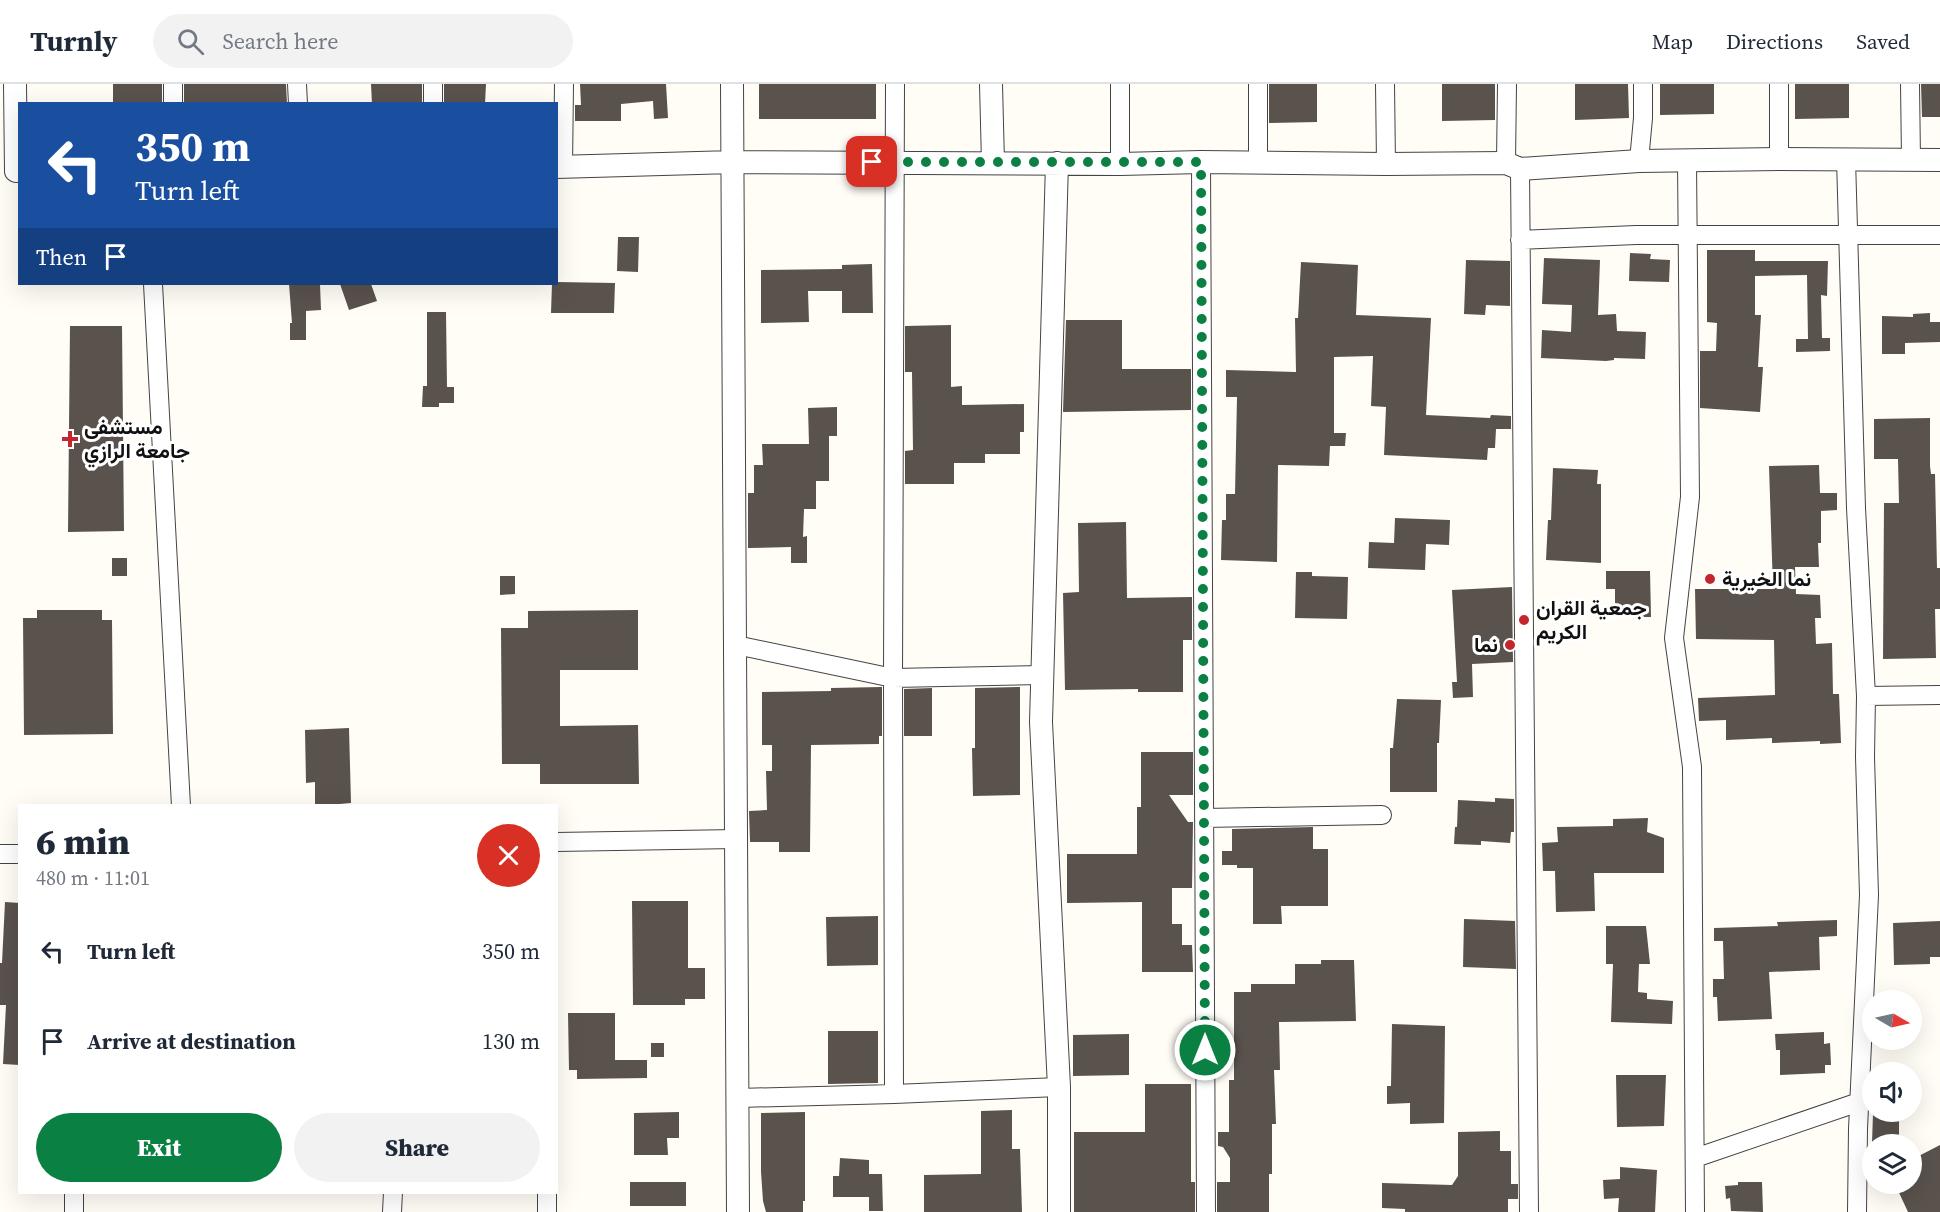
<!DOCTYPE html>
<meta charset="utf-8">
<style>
body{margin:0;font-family:"Source Serif 4",Vazirmatn,serif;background:#f2f2f3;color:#1f2937;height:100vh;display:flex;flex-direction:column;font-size:22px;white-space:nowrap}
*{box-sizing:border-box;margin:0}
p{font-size:20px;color:#747a83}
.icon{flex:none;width:33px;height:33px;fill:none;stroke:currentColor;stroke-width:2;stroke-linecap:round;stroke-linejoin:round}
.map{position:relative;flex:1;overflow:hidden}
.panel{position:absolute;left:18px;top:720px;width:540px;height:390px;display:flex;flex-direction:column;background:#fff;border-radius:0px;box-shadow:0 6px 24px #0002}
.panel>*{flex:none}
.guide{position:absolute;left:18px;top:18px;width:540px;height:183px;border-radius:0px;box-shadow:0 6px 24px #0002;background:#1a4fa0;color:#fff;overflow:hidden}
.needle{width:39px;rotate:99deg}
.controls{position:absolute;left:1862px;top:906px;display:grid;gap:12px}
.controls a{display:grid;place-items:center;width:60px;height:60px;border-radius:50%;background:#fff;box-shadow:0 6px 24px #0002;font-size:30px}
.pin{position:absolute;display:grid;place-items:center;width:51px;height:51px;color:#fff;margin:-26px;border-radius:12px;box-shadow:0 3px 9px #0006}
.me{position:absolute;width:66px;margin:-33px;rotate:0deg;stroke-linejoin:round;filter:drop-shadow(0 0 4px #0008)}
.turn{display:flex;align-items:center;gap:21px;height:126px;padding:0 18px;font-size:27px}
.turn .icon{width:78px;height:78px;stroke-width:2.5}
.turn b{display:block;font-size:42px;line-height:51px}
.then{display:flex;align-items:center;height:57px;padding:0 18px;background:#0003;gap:12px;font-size:22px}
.round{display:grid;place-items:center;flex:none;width:63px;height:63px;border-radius:32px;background:#f2f2f3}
.summary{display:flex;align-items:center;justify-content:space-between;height:102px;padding:0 18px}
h1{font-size:36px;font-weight:800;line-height:45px}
.button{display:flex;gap:12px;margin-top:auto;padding:12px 18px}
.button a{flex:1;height:69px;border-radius:36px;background:#0b8043;color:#fff;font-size:24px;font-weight:800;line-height:69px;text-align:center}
.button a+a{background:#f2f2f3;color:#1f2937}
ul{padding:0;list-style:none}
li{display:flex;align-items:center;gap:18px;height:90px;padding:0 18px}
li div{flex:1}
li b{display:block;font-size:22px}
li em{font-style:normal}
header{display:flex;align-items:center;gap:36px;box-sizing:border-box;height:84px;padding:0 30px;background:#fff;border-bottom:2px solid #e0e1e3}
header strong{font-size:28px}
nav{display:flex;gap:33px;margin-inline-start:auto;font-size:21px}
.search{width:420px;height:54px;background:#f2f2f3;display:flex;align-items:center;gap:15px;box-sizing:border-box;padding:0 21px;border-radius:33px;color:#747a83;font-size:22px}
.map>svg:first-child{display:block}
</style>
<header>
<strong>Turnly</strong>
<div class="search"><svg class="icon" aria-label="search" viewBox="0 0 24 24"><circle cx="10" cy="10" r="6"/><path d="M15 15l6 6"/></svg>Search here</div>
<nav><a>Map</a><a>Directions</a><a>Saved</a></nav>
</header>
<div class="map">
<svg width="1940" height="1128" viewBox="0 0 1940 1128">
<rect width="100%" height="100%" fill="#fffdf5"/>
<!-- building -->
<path fill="#5a524d" d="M113,0H162V20H113Z
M184,0H286L287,20H184Z
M371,0H422V20H372Z
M444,0H486L485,20H444Z
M580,0H666L668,34L654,35L653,17L621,20V37H575V21H581Z
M759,0H876V35H759Z
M1269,0H1317V38L1269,39Z
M1442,0H1495V36L1442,37Z
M1575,0H1628L1629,34L1575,36Z
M1660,0H1714V30L1660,31Z
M1795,0H1849V34L1795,35Z
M1921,0H1940V33H1922Z
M618,153H639L638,188L617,187Z
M1707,166H1755V177H1828L1827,212L1821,211L1822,254H1830V267L1796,268V255H1808L1807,191L1755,192V231H1761L1758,283H1763L1760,328L1700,324V267H1716L1717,239L1707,238Z
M1630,169L1651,170L1650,175L1670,176L1669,198L1629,197Z
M1544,174L1600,176L1598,231L1616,230L1617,247L1646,248L1645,275L1614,274V276L1606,277L1541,274L1542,246L1571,248L1572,221L1542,220Z
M1466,176L1510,177V222L1486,221L1485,231L1464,230Z
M1301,178L1358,181L1356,231L1431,234L1426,331L1490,334L1491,331L1511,332V345H1496L1495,364H1488L1487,376L1384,371L1386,323L1371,322L1373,272L1334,273V349H1346L1345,362H1330L1329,382L1278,381L1277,478L1221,476L1222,436H1226V410H1235L1237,313H1226V286L1296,288L1295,234H1298Z
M872,180L873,229H842V207H808L809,238L761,239V186L842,185V181Z
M556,198L615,199L614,229H551L552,200Z
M289,200H320L321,226L306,227V256H290V239H292Z
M340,200H371L377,217L349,226Z
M427,228H446L447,303H454V319H439V323H422L423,302H427Z
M1930,229V238H1940V258L1905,259V270H1882V232L1913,233V230Z
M1066,236H1122V285H1191V326L1063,328Z
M951,241V303L962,302V321L1024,320V348H1020V370H985V379H954V400H905V367L913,366L912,288H905V242Z
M70,242H122L124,447L68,448Z
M837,323V352H829V397H816V425H804L803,453L807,452V479H791V463L748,464V409H754V381H763L762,360H809L808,324Z
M1930,334V382L1931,390H1935L1937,484H1940V525H1935L1936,574L1883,575L1884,419H1899L1898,375H1874V335Z
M1819,381L1820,409H1837V426L1821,427V459H1818L1819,483H1795L1796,510L1820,511L1821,534H1815L1816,560L1832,559L1833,610H1839L1841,659L1820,660V657L1772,659V654L1726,656V636L1699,637L1698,614L1775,611L1774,556L1696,555L1695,505H1773L1769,382Z
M1553,384L1598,386L1597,400H1601V479L1546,476L1548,436H1551Z
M1395,434L1450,436L1449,461L1426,460L1425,486L1368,484L1369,458L1394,459Z
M1126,438L1127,514L1192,513V556H1183V608H1138V605L1065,606L1063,509L1079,508L1078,439Z
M112,474H127V492H112Z
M1606,487H1650L1651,533H1621V522H1615V505H1606Z
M1296,488H1312V492L1348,493L1347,535L1295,534Z
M500,492H515V510L500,511Z
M1512,503L1513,578L1472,580L1473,613L1453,614L1452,598H1457L1452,506Z
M37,526H102V536H112L113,650L24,651L23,534H37Z
M638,526V586H560V642L638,641L639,700H540V680H502L501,544H528V527Z
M882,603V652H879V660L811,661L810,768H779V758H750L749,727L767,726L766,687H772V661H762V608L831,607V604Z
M1020,603V711L973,712L972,664H975V604Z
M932,604V652H904V605Z
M1397,615L1441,616L1439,659H1437V708H1390V664H1393Z
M349,644L351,719L340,720V722H315V698L306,699L305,646Z
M1141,668H1193V711H1169L1188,738H1193L1192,804H1172V840H1182V861H1192L1193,888H1142V818L1067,819V770H1137V723H1141Z
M1495,714L1514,715V748H1511L1510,759L1481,757V761L1454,760L1455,743H1457L1458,716L1495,718Z
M1648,734L1647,748L1664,754V789H1594L1595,827L1556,828L1555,787H1543L1542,759L1558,758L1557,743L1613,742V735Z
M1313,743V765H1328V822H1281L1282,840H1253V784H1237V781H1222V767H1232V745Z
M632,817H688V884H705V915H685V921H633Z
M5,818L20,819V981L3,980L6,921H0V879H2Z
M878,832V881L827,882L826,833Z
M1464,835L1515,837L1516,885L1463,883Z
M1837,836V852L1819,853L1820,886L1769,888L1772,935L1718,937L1717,913H1713V895H1724L1723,857H1714V844L1778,842L1777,838Z
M1940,837V873H1930V880L1894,881L1893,839Z
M1606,842H1646L1650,880H1639L1638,908L1647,909V915L1673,917L1672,940L1611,938L1613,880H1606Z
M1321,876H1354L1356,937L1279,938L1280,986H1274L1276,1040H1272V1090H1269V1128H1217V1098H1230V1074L1223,1063L1218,1062V1048H1229V996H1234V908H1251V900H1295V880H1321Z
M568,929H615V976H647V994L577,995V986H569Z
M1392,940L1445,942L1444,1039L1410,1040V1019L1387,1020V1002H1391Z
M828,947H878V999L828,1000Z
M1824,948V960L1830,959L1831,981H1825V989L1780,991V966H1776L1775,950Z
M1129,950V991L1073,992V951Z
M651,959H664V973H651Z
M1616,991H1666L1664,1042L1617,1043Z
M1145,1000H1191V1098H1195V1128H1074V1048H1145Z
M1012,1026V1065H1020L1022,1128H924V1091L981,1090V1027Z
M679,1028V1054H667L668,1071H634V1029Z
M805,1028V1117H803V1128H766L763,1117L761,1088V1029Z
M1886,1028H1899V1060L1872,1059L1873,1030H1886Z
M1500,1047V1067H1511V1100H1518V1115H1508V1128H1405V1125L1382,1124V1099L1452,1101L1458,1092V1048Z
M1940,1061V1128H1908L1895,1100H1911V1076Z
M840,1074L869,1076V1090H882L883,1127H869V1113H833V1092H839Z
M1620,1083L1657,1086L1655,1128H1618L1619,1114L1604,1115L1603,1096L1620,1095Z
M630,1098H686V1122H630Z
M1738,1098H1762L1763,1128L1731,1127L1730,1114L1726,1115L1725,1102L1738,1101Z"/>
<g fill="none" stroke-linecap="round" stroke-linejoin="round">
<!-- minor casing -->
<g stroke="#444" stroke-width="20">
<path id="minor" d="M173,0V20
M297,0L298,20
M433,0V20
M1120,0V80
M1258,0V80
M1385,0L1386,80
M1779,0V75
M1910,0L1911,75
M1846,75L1856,424L1866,612L1865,673L1869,811L1858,1045L1857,1128
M1639,77L1643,34V0
M1687,77L1690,413L1674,554L1692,683L1695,1128
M1201,78L1206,1128
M1506,79L1507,0
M563,83L564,0
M1520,85L1529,1128
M1520,156L1636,151H1940
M153,200L181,722
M736,561L893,594L1043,591
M1866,612L1940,611
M1204,734L1382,731
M556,758L736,755
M0,770H20
M894,1010L893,594L895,0
M738,1014L894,1010L1059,1003
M1695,1074L1859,1018
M74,1108V1128
M547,1108V1128
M392,1128L393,1108"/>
</g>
<!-- tertiary casing -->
<g stroke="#444" stroke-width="24">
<path id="tertiary" d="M15,0L16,87
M732,0L738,1128
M991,0L993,79
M1057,79L1041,638L1059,1003V1128
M556,83L733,78L1120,80L1201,78L1386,80L1506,79L1520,85L1639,77L1779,75L1940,76"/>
</g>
<!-- minor -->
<use href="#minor" stroke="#fff" stroke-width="18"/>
<!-- tertiary -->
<use href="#tertiary" stroke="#fff" stroke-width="22"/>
</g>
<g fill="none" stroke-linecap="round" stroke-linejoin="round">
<!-- route -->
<path stroke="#0b8043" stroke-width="10" stroke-dasharray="0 18" d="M872,78H1201L1205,966"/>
</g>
<!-- markers -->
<g fill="#c4262e" stroke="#fff" stroke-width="2">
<path d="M67 346h6v6h6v6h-6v6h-6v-6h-6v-6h6z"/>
<circle cx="1710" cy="495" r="6"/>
<circle cx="1524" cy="536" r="6"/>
<circle cx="1510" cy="561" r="6"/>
</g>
<g text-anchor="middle" stroke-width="6" stroke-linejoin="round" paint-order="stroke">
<!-- poi labels -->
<g font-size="21" font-weight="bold" fill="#111" stroke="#fff" text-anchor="start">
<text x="84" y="350">مستشفى<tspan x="84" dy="24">جامعة الرازي</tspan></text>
<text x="1722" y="502">نما الخيرية</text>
<text x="1536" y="531">جمعية القران<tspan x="1536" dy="24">الكريم</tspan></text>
<text x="1498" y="568" text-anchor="end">نما</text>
</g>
</g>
</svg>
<div class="controls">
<a><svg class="needle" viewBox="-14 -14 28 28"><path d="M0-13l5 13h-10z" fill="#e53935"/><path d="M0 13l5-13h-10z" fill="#747a83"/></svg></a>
<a><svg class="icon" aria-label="sound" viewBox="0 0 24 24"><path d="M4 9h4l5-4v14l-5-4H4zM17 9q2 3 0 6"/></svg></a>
<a><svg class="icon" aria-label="layers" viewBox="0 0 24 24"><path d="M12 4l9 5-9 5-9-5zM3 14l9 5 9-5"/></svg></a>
</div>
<div class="pin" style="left:872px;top:78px;background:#d93025"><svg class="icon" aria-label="arrive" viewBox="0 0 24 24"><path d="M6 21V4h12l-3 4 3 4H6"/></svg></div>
<svg class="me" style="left:1205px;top:966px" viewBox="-20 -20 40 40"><circle r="17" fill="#0b8043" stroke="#fff" stroke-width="3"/><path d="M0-11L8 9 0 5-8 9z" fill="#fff"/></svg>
<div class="guide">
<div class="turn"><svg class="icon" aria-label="left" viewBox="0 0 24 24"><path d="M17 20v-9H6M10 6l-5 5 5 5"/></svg><div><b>350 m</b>Turn left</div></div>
<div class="then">Then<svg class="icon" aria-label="arrive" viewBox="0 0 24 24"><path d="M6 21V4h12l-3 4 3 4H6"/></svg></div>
</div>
<section class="panel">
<div class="summary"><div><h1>6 min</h1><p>480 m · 11:01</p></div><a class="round" style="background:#d93025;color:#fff"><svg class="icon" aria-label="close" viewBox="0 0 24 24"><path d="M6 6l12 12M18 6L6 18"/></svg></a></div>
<ul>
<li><svg class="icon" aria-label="left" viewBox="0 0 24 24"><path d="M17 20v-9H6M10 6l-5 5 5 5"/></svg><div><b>Turn left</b></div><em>350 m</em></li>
<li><svg class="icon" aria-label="arrive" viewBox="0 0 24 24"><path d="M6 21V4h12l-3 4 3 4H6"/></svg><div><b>Arrive at destination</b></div><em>130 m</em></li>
</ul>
<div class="button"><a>Exit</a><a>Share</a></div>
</section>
</div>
